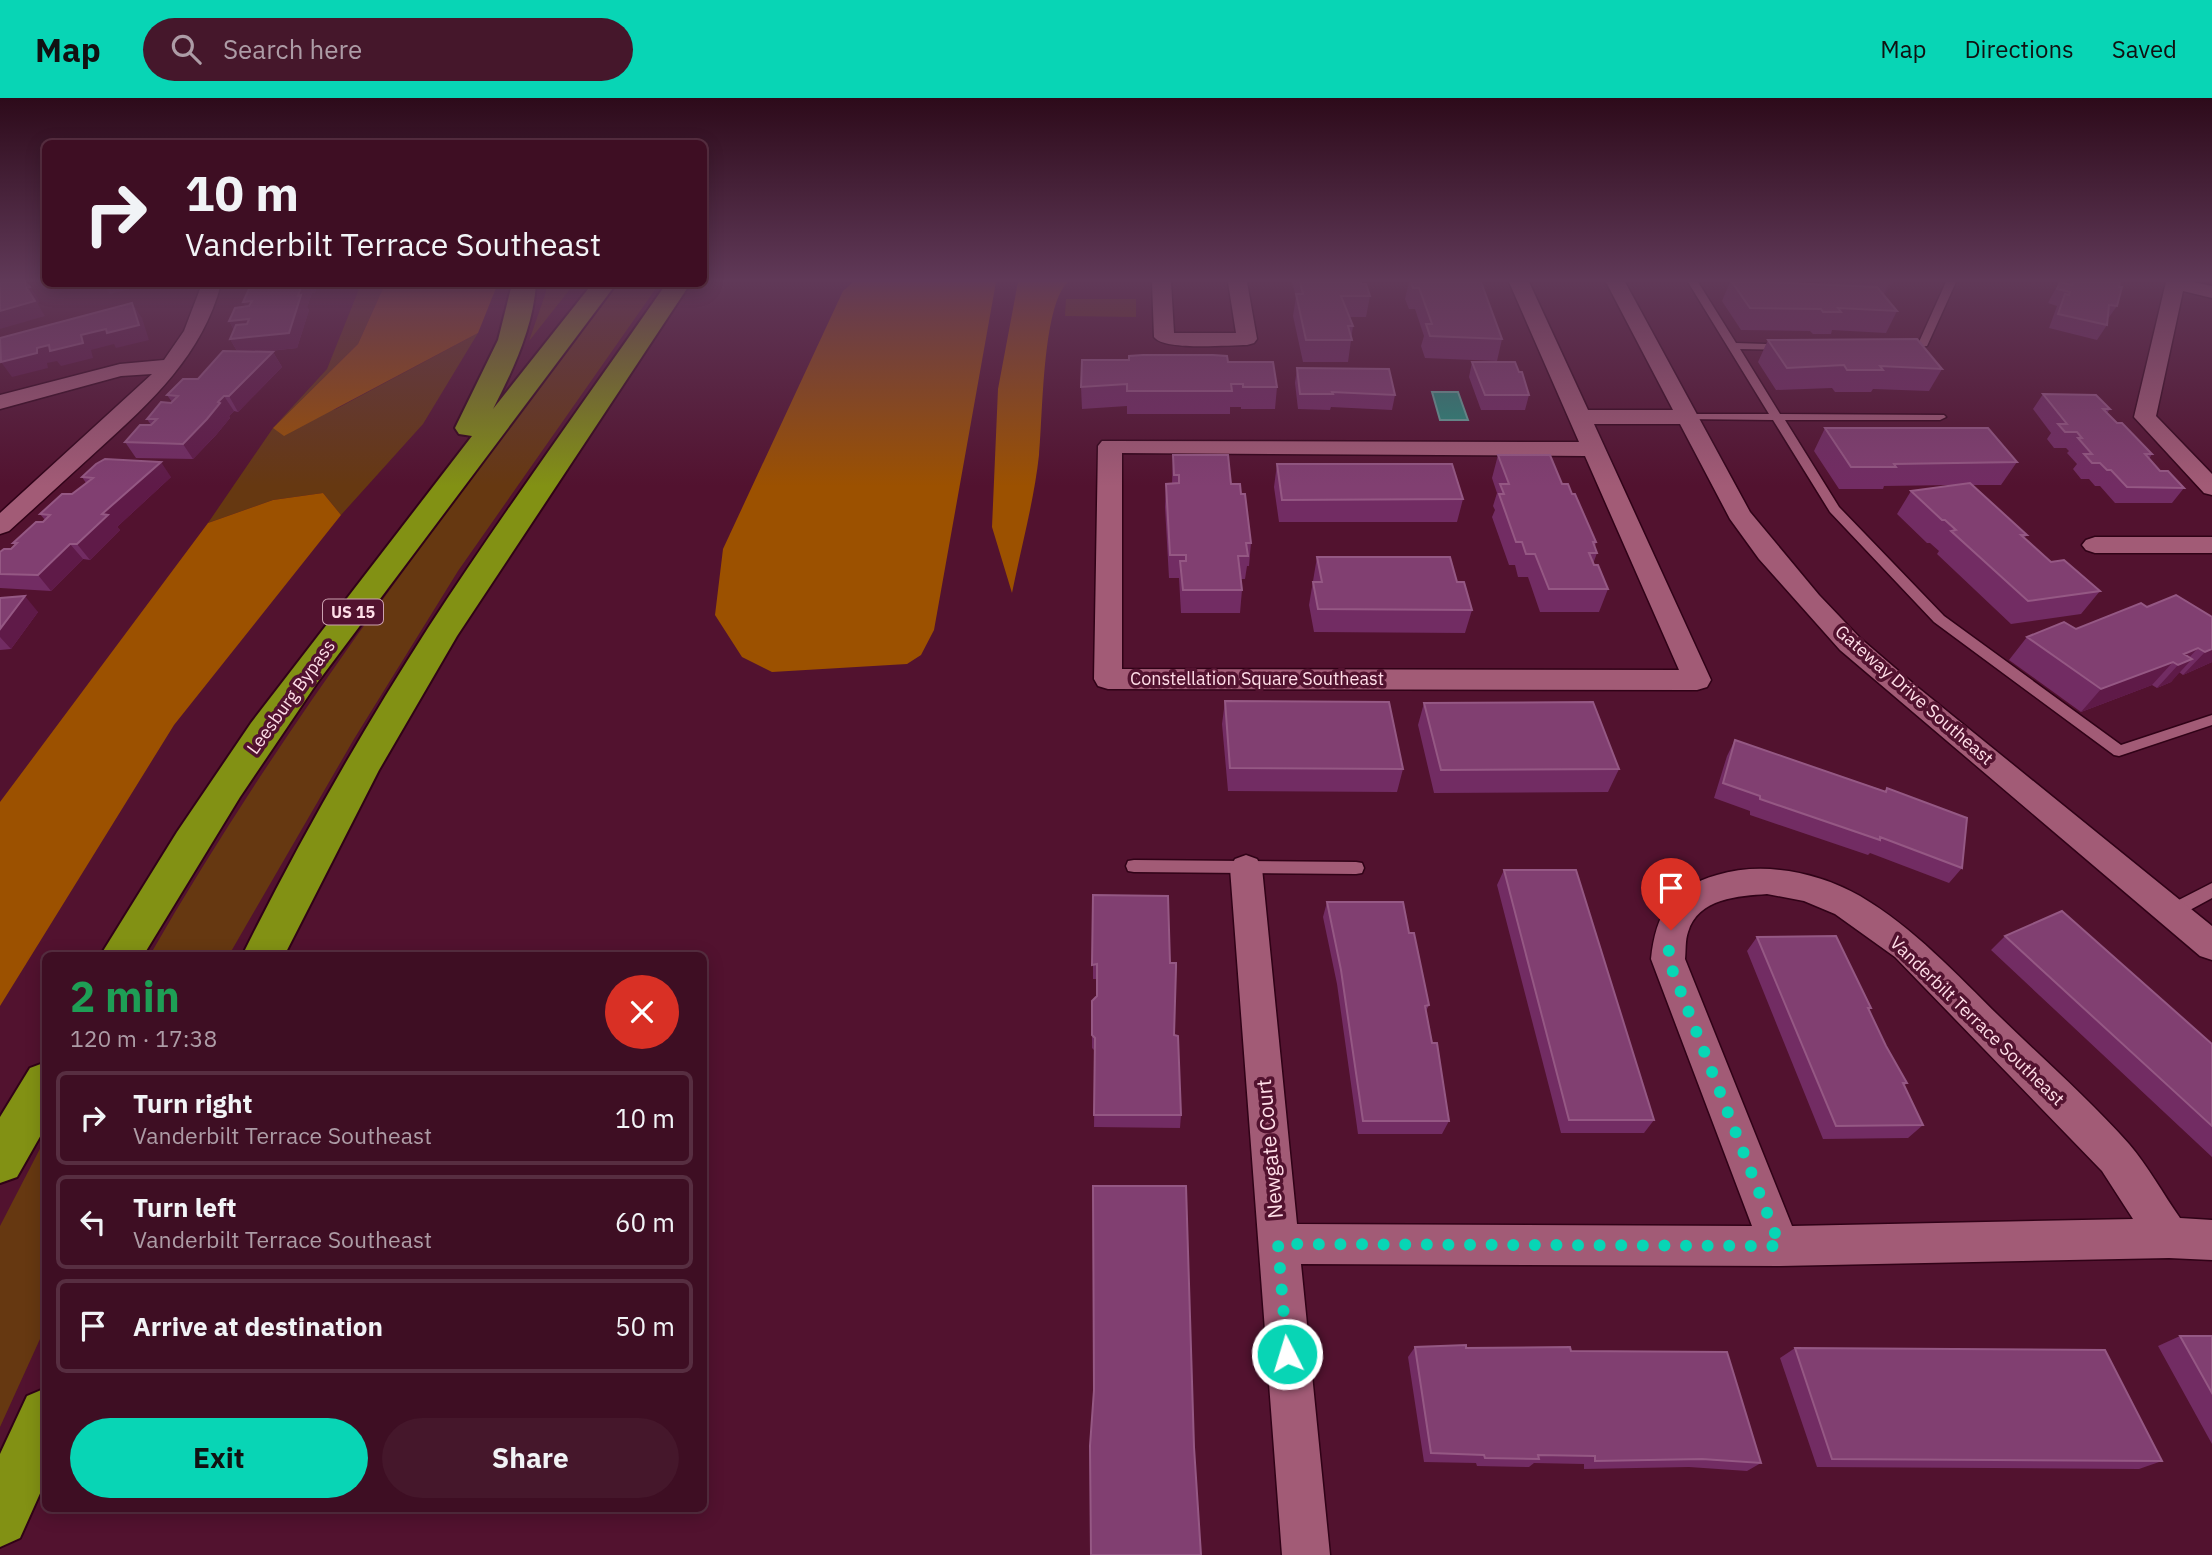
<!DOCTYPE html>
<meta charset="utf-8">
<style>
body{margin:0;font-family:"IBM Plex Sans",sans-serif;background:#45172b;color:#f1f3f6;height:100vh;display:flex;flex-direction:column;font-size:26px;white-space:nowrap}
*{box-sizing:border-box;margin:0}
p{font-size:23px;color:#ad9ca6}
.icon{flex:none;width:38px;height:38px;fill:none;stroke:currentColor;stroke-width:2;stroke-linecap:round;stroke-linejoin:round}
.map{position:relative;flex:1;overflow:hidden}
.sheet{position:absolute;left:42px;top:854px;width:665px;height:560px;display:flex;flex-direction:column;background:#3e0e23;border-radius:10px;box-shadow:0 4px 18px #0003,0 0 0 2px #572e41}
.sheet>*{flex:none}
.hud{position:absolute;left:42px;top:42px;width:665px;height:147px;border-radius:10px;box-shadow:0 4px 18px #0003,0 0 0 2px #572e41;background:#3e0e23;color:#f1f3f6;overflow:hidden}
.pin{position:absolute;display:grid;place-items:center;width:60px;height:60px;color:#fff;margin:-72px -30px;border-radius:50% 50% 50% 0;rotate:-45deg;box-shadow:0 0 7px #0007}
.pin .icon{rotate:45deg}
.me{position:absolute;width:77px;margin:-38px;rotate:355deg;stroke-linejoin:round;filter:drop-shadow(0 0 5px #0008)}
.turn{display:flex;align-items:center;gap:24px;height:147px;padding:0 28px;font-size:32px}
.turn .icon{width:91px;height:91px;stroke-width:2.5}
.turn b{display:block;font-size:49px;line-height:60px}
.round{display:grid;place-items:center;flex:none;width:74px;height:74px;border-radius:37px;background:#45172b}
.head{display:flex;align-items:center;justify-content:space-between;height:119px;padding:0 28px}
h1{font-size:42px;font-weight:800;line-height:52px;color:#1e9e55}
.primary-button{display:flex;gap:14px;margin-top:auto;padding:14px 28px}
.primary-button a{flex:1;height:80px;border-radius:42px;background:#08d5b5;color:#111;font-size:28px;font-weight:800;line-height:80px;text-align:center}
.primary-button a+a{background:#45172b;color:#f1f3f6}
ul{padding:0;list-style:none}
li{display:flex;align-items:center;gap:21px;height:94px;margin:0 14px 10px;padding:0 14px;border:4px solid #572e41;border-radius:10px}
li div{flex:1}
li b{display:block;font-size:26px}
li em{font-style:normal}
header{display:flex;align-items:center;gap:42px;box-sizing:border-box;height:98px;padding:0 35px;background:#08d5b5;color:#111}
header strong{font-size:33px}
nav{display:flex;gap:38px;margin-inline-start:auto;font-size:24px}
.search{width:490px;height:63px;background:#45172b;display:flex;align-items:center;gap:18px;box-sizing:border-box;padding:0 24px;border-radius:38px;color:#ad9ca6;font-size:26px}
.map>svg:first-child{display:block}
</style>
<header>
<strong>Map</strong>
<div class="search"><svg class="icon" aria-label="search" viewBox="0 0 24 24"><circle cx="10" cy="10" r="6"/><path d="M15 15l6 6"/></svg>Search here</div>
<nav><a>Map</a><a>Directions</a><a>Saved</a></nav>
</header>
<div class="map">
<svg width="2212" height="1457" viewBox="0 0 2212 1457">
<rect width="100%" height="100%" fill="#52122f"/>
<!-- green -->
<path fill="#663811" d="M361,186H385L358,246L273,330L336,311L478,235L423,326L341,417L323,395L273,402L208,425L273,330L327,271Z
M546,186H574L529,243L546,194Z
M618,186H659L458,473L354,641L229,857H150C286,620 454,404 618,186Z
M1066,201H1136V219L1065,218Z
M45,1041V1230L0,1329V1128Z"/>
<!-- forest -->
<path fill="#9c5100" d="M853,184H996L934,532L921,557L907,566L772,574L742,559L715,517L723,451L843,193Z
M1018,184H1068C1042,207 1043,319 1039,357C1034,403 1021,450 1012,495L992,429L998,291Z
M385,186H495L496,190L478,235L284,338L273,330L358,246Z
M323,395L341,417L174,627L0,908V704L208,425L273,402Z"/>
<!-- water -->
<path fill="#24917d" stroke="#66a89d" stroke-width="2" d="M1432,294H1458L1468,322H1440Z"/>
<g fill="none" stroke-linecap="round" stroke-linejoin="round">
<!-- lane casing -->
<g stroke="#300217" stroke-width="3">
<path id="lane" d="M1688,184H1698L1736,245L1791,247V251L1787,252L1740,251L1780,316L1944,317L1946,319L1940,322H1785L1839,409L1944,518L2121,647L2212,617V627L2119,658L2114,657L1934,524L1830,414L1773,322L1682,321L1680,319L1686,316H1769Z
M1946,184H1956L1927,248L1896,252V248L1919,244Z
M1134,762L1356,764L1362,765L1364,770L1362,775L1356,776L1134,774L1128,773L1126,768L1128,763Z
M2212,785V800L2177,819L2171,821L2165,819L2163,814L2165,809Z"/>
</g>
<!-- street casing -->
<g stroke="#300217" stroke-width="3">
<path id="street" d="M1152,184H1171L1174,235H1236L1228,184H1247L1257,241L1254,245L1247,247C1228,247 1164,253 1154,239Z
M1509,184H1529L1588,312H1673L1606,184H1625L1750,414L1819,497L1860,540L1916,588L2212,828V862L2200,858L1840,552L1759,461L1730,421L1680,326H1594L1711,582L1707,589L1697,592L1108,591L1098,588L1094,581L1098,348L1102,343L1579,344ZM1122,355L1585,358L1679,572L1122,571Z
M2166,184H2193L2212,188V200L2183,193L2156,318L2212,376V397L2204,395L2134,319Z
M202,186H221C202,257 152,303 99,351C69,378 39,406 9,433L0,436V415L152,276L121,278L0,311V297L120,266L164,262L184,233Z
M2095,439H2212V455H2095L2086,452L2082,447L2086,442Z
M1246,757L1257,761L1262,770L1297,1126L1752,1128L1651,861C1656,815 1671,790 1717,777C1763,763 1818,774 1860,798C1914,830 1956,876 2000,919C2043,961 2089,1001 2129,1046C2148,1068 2163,1096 2180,1120L2212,1122V1162L2169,1160L1780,1168L1301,1166L1330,1457H1282L1230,770L1235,761ZM1767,796L1804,803L1835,816L1895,859L2102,1073L2133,1121L1792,1128L1685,861C1686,853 1685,842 1688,834C1698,800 1739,798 1767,796Z"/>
</g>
<!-- highway casing -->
<g stroke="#300217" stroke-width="4">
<path id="highway" d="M512,186H536C533,230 513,272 493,311L592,186H616L317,585L240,699L143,858H100L177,734L251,625L472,338L459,336L455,330L498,242Z
M666,186H690L457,538L379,672L284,858H242C298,745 360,636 428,530C504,413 587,300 666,186Z
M46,964V1028L17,1079L0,1085V1019L30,970Z
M46,1290V1382L20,1440L0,1449V1356L27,1298Z"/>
</g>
<!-- lane -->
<use href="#lane" fill="#a25b76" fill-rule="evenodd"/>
<!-- street -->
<use href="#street" fill="#a25b76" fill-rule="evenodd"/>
<!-- highway -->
<use href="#highway" fill="#829114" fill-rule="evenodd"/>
</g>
<!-- wall -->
<path fill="#722c63" d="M1292,184H1361L1370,198L1366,219H1349L1353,228L1348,264H1303L1293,218L1296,199Z
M1409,184H1481L1502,241L1497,263L1425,260L1421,248L1424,238L1415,211H1409L1405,201Z
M1730,184H1797V185L1819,186L1821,184H1893L1884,197L1897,213L1886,235L1832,232L1831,236H1813L1810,233L1741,232L1722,203Z
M2060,184L2068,186V184H2120L2117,208L2107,222V227L2097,242L2049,230L2057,208L2048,205L2051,199Z
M258,186H317L315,195H312L307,209L309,212L297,250L261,254H273L282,269L238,314L234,313L229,318L230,320L216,337L193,361L136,360L125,344L151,327L147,321L172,304L167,297L198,281L237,253L230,241L234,232L229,223L246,209Z
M1768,242L1942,271L1929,293L1873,291L1871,294H1835L1832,290L1776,292L1758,264Z
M1228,264L1277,289L1275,311H1241V309H1230V316H1127V308L1082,311L1081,289Z
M1472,264L1529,297L1525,312H1481L1469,279Z
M1297,270L1395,297L1392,312L1331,309L1330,312L1298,311L1295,285Z
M2043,296L2110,311L2107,315L2117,325L2152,356L2149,361L2160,373L2184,390L2172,405H2115L2100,388H2095L2089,381H2081L2073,371L2077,366L2067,355L2069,353L2066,350H2054L2047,341L2051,335L2033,311Z
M1825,330L2017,364L2001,387H1971L2027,437L2024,440L2051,464L2100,493L2081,516L2011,526L1937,456L1939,453L1930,445H1927L1897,416L1911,393L1954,387L1884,388L1883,391H1839L1814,353Z
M1173,357L1231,386L1241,396L1251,445L1249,468H1247L1245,481H1241L1242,492L1240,515H1181L1179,480H1169L1165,409L1166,386H1172Z
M1498,357L1562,386L1596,444L1595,449L1597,455L1593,466L1608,491L1599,514H1540L1528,479H1518L1515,467H1509L1492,419L1495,412L1493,408L1497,395L1492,380Z
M1277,366L1463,401L1457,424H1279L1274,389Z
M82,379H171L117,429L120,432L90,462L83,461L51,493L0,490V454L11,451L15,448L13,445L45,422L40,416L72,396L86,385Z
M1317,459L1472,512L1465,535L1314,534L1309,507Z
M0,500L38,514L11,551L0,552Z
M2147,509L2212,519V564L2183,577L2179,574L2171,584L2157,590L2152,587L2081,614L2009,562L2027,539L2076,531Z
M1225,603L1403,671L1397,694L1228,693L1222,626Z
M1424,605L1619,671L1608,694L1434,695L1418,627Z
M1735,642L1885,693L1887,690L1962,770L1949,785L1870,755L1868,757L1750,717V713L1714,700L1727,658Z
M1504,772L1654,1022L1644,1035H1561L1497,787Z
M1093,797L1170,865L1174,937L1181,1017L1180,1030L1094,1029L1095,953L1092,950V903L1097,898V881H1093Z
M1327,804L1409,835L1429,907L1426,913L1449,1023L1442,1036H1358L1337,886L1323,819Z
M2005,838L2212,946V1059L1991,852Z
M1757,839L1871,910L1869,912L1886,948L1907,985L1904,988L1923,1027L1908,1040L1823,1041L1747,853Z
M2180,1238H2212V1346L2158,1248Z
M1415,1249L1571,1253L1761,1365L1747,1373L1689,1369L1584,1371V1366L1534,1365L1529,1369L1477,1368L1476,1365L1424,1364L1408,1259Z
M1795,1250L2162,1363L2139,1371L1817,1369L1780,1260Z"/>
<!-- shaded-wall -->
<path fill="#5f1a48" d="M1890,184H1893L1879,204Z
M103,186H151L110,196Z
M302,186H317L315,195H312L307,209L309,212L297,250L239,256L230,241L298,198Z
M30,189L40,204L37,205L45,218L0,231V213L27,190Z
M252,203L251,219L243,204Z
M132,205L142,220L149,242L116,250L114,246L91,252L93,260L61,268L57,263L47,265L48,270L12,279L1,264L37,250L81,237Z
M249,221L257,236L238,238L229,223Z
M273,254L282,269L238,314L229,298Z
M224,298L234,313L229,318L230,320L216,337L193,361L183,346Z
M161,364L171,379L117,429L120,432L90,462L77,446L102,416Z
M70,446L83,461L51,493L38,477Z
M25,498L38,514L11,551L0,539V531Z
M2198,550L2185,564L2192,561L2171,584L2157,590L2178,567L2184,556Z
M2212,551V564L2183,577L2205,554Z
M2173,564L2152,587L2081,614L2101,591Z"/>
<!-- building -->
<path fill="#813f71" stroke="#955884" stroke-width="2" d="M0,184H25L30,189L27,190L35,203L0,213Z
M1300,184H1361V186H1366L1370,198H1341L1353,228H1348L1352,242H1306L1296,196H1303Z
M1411,184H1481L1502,241L1430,238L1426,226H1432L1422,198L1419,190H1413Z
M1732,184H1766L1877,189L1897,213L1838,210L1841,214H1823L1821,211L1750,210Z
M2060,184L2072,187L2073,184H2120L2119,189H2122L2117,208L2109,207L2107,227L2058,216L2065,196L2069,197L2070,194L2057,191Z
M258,186H302L298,198L301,197L289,235L230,241L236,227L247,226L249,221L229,223L235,210L249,208L252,203L243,204L249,191L256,190Z
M132,205L139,227L107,235L106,231L81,237L83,245L50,253L49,247L37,250V255L1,264L0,240Z
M1917,241L1942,271L1880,268L1883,272H1847L1844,267L1787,270L1768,242Z
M223,253L273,254L229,298H224L218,304L220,305L207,321L183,346L125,344L140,327H151L157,321H147L161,304L171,305L178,298L167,297L183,281H198Z
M1143,257H1213L1227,258L1228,264H1273L1277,289H1243V286H1231L1232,293H1127V286L1081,289L1082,262H1129V258Z
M1472,264H1515L1519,274H1522L1529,297H1485Z
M1297,270L1389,271L1395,297L1332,294L1333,296H1300Z
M2043,296L2096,297L2110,311H2103L2117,325H2122L2152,356H2145L2160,373H2168L2184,390L2127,389L2111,372H2107L2100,365H2092L2084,356H2092L2078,340H2082L2077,334H2065L2058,326H2067Z
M1825,330H1988L2017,364L1894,366L1896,369H1851Z
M1173,357H1228L1231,386H1240L1241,396H1245L1251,445H1246L1248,458H1238L1242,492H1183L1180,463H1186V457H1170L1166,386L1179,385V377H1174Z
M1498,357H1550L1562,386H1568L1572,396H1575L1596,444H1593L1597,455H1589L1594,467H1598L1608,491H1549L1535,456H1526L1522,444H1516L1499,396H1504L1500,386H1509Z
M105,361L161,364L102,416L108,417L77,446H70L38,477L0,476V454L4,451H11L17,445H13L36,424H43L50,417L40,416L62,396H72L93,380L82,379L96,366Z
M1277,366H1452L1463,401L1282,402Z
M1970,385L2027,437H2021L2051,464L2064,462L2100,493L2028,503L1951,433L1956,432L1945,422H1942L1911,393Z
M1317,459H1450L1457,484H1464L1472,512L1318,511L1313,484H1322Z
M2176,497L2212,519V551L2205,554L2198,550L2184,556L2192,561L2178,567L2173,564L2101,591L2027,539L2064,524L2076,531L2141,505L2147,509Z
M25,498L0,531V500Z
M1225,603L1389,604L1403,671L1230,670Z
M1593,604L1619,671L1441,672L1424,605Z
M1735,642L1886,694L1887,690L1967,720L1962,770L1880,739V742L1760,701V698L1723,685Z
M1504,772H1576L1654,1022H1569Z
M1093,797L1168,798L1170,865H1176V870L1174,937L1178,938L1181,1017H1094L1095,940L1092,937V903L1097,898V866L1092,867Z
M1327,804H1403L1409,835H1414L1429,907L1425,908L1432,945H1437L1449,1023H1363L1341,872Z
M2062,813L2212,946V1028L2005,838Z
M1836,838L1871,910H1868L1886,948L1907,985H1903L1923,1027L1836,1028L1757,839Z
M1093,1088H1186L1194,1349L1201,1457H1091L1090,1348L1094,1292Z
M2180,1238H2212V1295Z
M1466,1247V1250L1570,1249L1571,1253L1727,1254L1761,1365L1702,1361L1595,1363V1358L1538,1357L1539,1361L1485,1360L1484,1357L1431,1355L1415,1249Z
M1795,1250L2105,1252L2162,1363L1832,1361Z"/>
<!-- sky -->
<linearGradient id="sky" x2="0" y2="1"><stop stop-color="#2d0a1a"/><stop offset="0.47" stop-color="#603958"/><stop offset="1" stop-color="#603958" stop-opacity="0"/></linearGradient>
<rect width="2212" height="388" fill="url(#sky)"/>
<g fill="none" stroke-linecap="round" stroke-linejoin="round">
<!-- route -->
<path stroke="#08d5b5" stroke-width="12" stroke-dasharray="0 21.6" d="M1287,1256L1278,1146L1780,1148L1668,861L1671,832"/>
</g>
<g text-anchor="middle" stroke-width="7" stroke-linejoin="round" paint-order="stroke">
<!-- shield labels -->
<rect fill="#52122f" stroke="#cba1b0" stroke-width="2" x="323" y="501.5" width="60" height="25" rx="5"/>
<g font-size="16" font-weight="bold" fill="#ffdee8">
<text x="353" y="520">US 15</text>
</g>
<!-- street labels -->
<g font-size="18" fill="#ffdee8" stroke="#52122f">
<text x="1257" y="587">Constellation Square Southeast</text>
<text transform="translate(1914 597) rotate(41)" y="6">Gateway Drive Southeast</text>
<text transform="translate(291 599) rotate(-54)" y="6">Leesburg Bypass</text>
<text transform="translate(1977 923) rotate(44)" y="6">Vanderbilt Terrace Southeast</text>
</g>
<!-- near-street labels -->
<g font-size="21" fill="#ffdee8" stroke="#52122f">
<text transform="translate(1270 1051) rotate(-95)" y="7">Newgate Court</text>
</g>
</g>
</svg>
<div class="pin" style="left:1671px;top:832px;background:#d93025"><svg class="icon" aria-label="arrive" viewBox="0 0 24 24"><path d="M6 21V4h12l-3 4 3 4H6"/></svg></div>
<svg class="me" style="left:1287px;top:1256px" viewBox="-20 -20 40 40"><circle r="17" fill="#08d5b5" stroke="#fff" stroke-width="3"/><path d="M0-11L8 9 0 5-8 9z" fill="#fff"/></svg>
<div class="hud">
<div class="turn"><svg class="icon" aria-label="right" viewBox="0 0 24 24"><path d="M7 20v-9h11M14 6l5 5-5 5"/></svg><div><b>10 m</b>Vanderbilt Terrace Southeast</div></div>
</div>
<section class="sheet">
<div class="head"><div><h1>2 min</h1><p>120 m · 17:38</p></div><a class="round" style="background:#d93025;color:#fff"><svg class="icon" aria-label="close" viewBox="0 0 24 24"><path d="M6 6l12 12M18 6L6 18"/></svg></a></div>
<ul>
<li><svg class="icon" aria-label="right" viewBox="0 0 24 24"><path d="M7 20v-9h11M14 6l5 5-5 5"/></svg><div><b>Turn right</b><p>Vanderbilt Terrace Southeast</p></div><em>10 m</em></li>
<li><svg class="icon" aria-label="left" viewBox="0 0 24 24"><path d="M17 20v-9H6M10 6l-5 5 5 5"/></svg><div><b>Turn left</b><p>Vanderbilt Terrace Southeast</p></div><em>60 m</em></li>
<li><svg class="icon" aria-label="arrive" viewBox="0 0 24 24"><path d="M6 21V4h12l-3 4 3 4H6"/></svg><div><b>Arrive at destination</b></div><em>50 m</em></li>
</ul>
<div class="primary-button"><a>Exit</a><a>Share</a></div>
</section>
</div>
